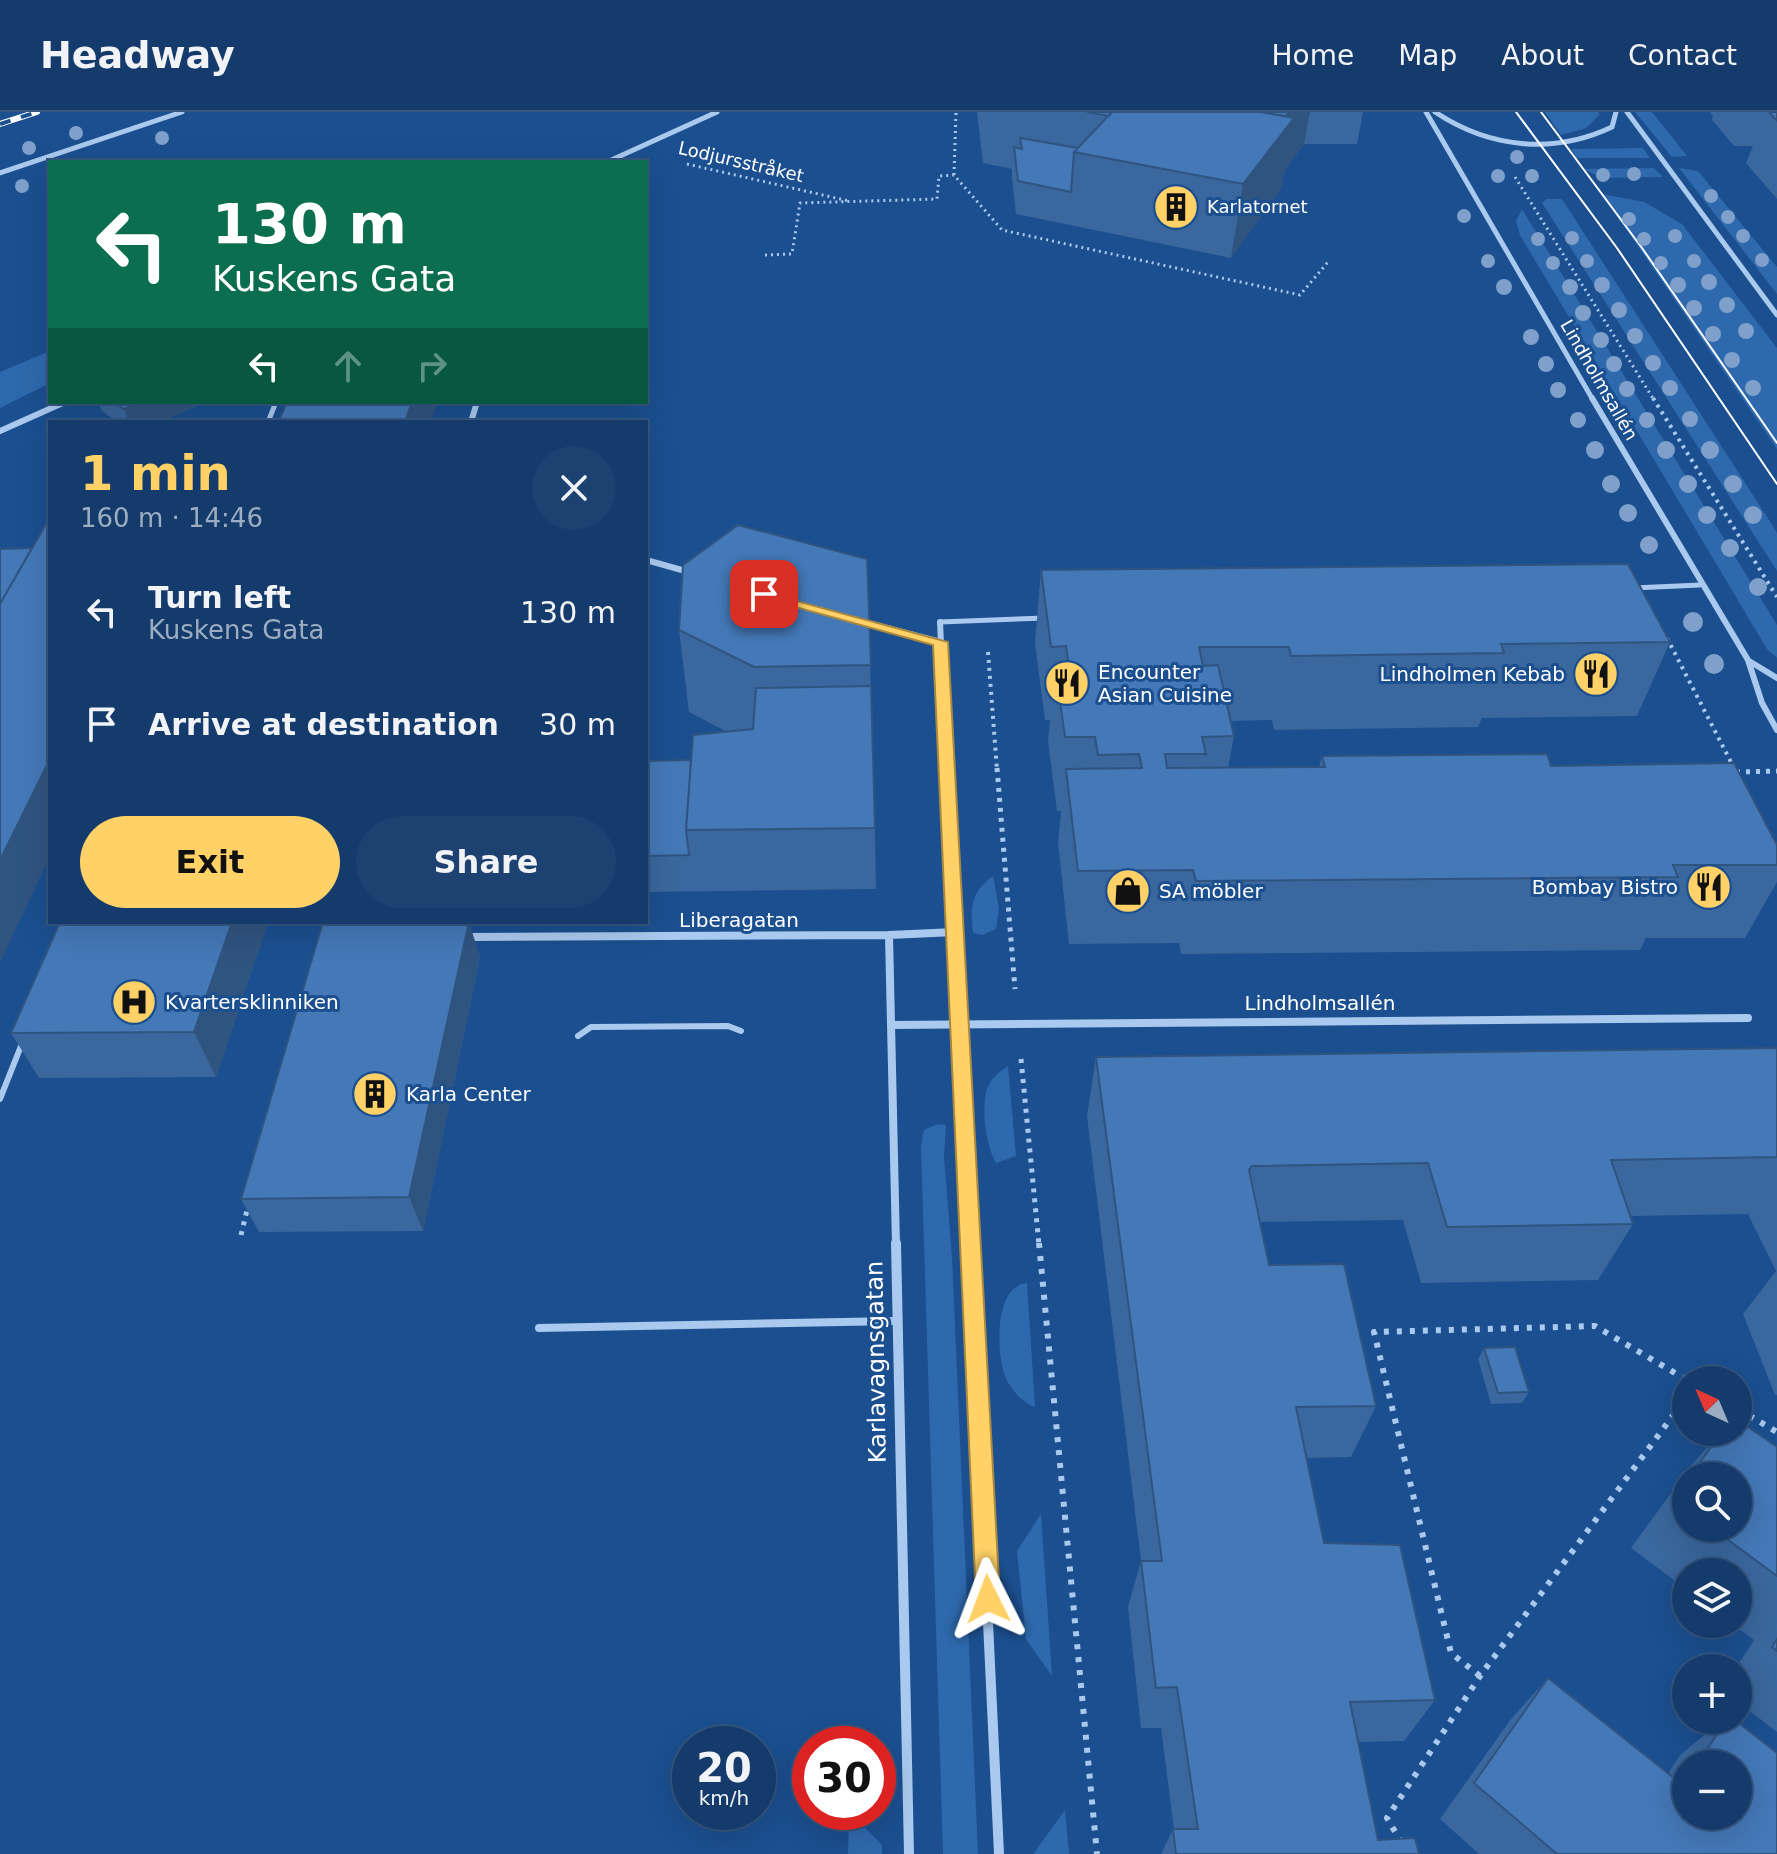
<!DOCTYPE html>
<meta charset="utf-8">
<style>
body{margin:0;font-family:"DejaVu Sans",sans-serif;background:#1d4271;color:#f1f3f6;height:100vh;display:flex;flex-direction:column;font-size:30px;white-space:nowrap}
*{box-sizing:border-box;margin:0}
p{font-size:26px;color:#9dadc1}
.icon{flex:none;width:44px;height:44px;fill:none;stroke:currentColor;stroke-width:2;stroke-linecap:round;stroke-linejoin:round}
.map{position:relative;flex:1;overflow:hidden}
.panel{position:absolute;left:48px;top:308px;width:600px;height:504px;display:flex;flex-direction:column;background:#143b6b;border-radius:0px;box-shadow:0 8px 32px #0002,0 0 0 2px #33557e}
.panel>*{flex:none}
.hud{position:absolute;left:48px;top:48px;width:600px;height:244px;border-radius:0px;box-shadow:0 8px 32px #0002,0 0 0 2px #33557e;background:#0b6e4f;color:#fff;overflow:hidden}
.needle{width:52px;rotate:316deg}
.tools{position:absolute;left:1672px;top:1254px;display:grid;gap:16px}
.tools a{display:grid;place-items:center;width:80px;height:80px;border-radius:50%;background:#143b6b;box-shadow:0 8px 32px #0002,0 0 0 2px #33557e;font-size:40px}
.speed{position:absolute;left:672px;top:1614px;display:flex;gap:16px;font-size:40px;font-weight:700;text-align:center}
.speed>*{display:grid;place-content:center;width:104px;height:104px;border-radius:50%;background:#143b6b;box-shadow:0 8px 32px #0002,0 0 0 2px #33557e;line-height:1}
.speed small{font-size:20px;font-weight:400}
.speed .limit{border:12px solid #d22;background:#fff;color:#111}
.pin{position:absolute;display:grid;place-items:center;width:68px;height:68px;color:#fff;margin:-34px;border-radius:16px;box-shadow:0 4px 12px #0006}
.me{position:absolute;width:88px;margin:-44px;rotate:357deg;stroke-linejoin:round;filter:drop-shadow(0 0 6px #0008)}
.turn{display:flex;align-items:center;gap:28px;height:168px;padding:0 32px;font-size:36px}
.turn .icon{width:104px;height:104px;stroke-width:2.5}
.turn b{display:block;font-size:56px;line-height:68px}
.lanes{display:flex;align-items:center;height:76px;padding:0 32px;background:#0003;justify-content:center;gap:40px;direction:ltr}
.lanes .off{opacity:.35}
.round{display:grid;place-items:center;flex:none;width:84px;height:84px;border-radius:42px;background:#1d4271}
.summary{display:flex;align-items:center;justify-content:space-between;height:136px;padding:0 32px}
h1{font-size:48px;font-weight:800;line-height:60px;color:#ffd166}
.cta{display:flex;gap:16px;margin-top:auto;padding:16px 32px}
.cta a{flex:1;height:92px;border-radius:48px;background:#ffd166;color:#111;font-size:32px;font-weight:800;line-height:92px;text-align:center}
.cta a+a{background:#1d4271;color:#f1f3f6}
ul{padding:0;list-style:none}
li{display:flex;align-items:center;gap:24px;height:112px;padding:0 32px}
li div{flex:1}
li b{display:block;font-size:30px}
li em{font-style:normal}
header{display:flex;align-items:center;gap:48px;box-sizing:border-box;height:112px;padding:0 40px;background:#143b6b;border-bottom:2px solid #33557e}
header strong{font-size:38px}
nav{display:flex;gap:44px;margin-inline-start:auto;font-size:28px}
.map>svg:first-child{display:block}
</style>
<header>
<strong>Headway</strong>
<nav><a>Home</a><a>Map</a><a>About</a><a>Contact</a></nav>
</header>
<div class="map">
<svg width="1777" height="1742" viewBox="0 0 1777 1742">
<rect width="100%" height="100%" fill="#1b4f8f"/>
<!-- green -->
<path fill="#2e69ad" d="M1545,0H1598L1600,2L1586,16L1561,23Z
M1635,0H1652L1687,44L1672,45Z
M1643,36L1650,46H1577L1571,37Z
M1654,56L1663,65L1603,66L1583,57Z
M1679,56L1698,59L1777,155V182Z
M1602,82L1644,90L1682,112L1777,236V337Z
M1546,87H1562L1771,411L1777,421V459L1542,91Z
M1522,97L1777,513V546L1767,537L1520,123L1516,109Z
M50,239V271L0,296V260Z
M993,764L999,796L996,817L983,823L973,821C970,795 971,780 993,764Z
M1008,954L1016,1044L996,1051C986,1034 981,996 987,977C991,966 999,960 1008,954Z
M938,1012L946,1013L944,1044L952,1145L978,1742H943L921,1035L924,1018Z
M1027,1171L1035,1295C1024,1292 1009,1276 1005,1264C996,1240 994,1174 1027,1171Z
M1041,1402L1052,1564L1026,1527L1017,1439Z
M1065,1698L1069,1742H1034V1741Z
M849,1700L882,1733V1742H848Z"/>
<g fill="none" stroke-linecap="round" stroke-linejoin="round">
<!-- path-far3 -->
<path stroke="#a9c9ee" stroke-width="3" stroke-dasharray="2 4" stroke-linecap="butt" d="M687,52L849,89
M954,63L956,0
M1515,65L1654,288
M765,143L792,142L800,91L937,87L939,64L954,63L1002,118L1300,183L1328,150"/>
<!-- path-far2 -->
<path stroke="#a9c9ee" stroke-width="4" stroke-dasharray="3 5" stroke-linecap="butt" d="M1653,286L1777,485
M1667,526L1734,656
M988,540L997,658"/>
<!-- path-far1 -->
<path stroke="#a9c9ee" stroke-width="5" stroke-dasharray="4 6" stroke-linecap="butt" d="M997,656L1015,877
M1736,660L1777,659
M1021,947L1039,1133
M241,1123L248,1094"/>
<!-- path -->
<path stroke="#a9c9ee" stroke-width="6" stroke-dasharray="5 8" stroke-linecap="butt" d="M1039,1131L1097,1742
M1738,1297L1777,1320
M1480,1564L1451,1541L1374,1220L1595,1214L1687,1268
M1408,1742L1387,1706L1480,1564L1686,1286"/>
<!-- service-far2 -->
<path stroke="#a9c9ee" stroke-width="5" d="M268,310L276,290
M1633,476L1700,473
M940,510L1045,506"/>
<!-- service-far1 -->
<path stroke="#a9c9ee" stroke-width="6" d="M578,924L591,915L728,914L741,919
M0,987L23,929"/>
<!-- service -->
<path stroke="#a9c9ee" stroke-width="8" d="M539,1216L895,1209"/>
<!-- minor-far3 -->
<path stroke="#a9c9ee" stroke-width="5" d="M1426,0L1593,288
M1435,0C1489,36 1553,43 1612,15L1616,0
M1627,0L1777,203
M607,50L717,0
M0,61L182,0"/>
<!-- minor-far2 -->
<path stroke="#a9c9ee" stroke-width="6" d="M1592,286L1748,548L1762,591L1777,618
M471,310L477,290
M0,319L65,290
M646,448L689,460
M860,509L941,530
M940,510L947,658
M1749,549L1777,566"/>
<!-- minor-far1 -->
<path stroke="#a9c9ee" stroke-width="8" d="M947,656L970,1133
M466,825L889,823
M891,913L1748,906
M896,1133L889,823L955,820"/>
<!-- minor -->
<path stroke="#a9c9ee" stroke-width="10" d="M896,1131L909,1742
M970,1131L999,1742"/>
<!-- tram -->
<path stroke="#fff" stroke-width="2" d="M1516,0L1617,136L1777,372
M1541,0L1642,136L1777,331"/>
<!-- rail casing -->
<g stroke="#fff" stroke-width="6">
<path id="rail" d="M0,12L37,0"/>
</g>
<!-- rail -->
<use href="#rail" stroke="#1b4f8f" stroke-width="4" stroke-dasharray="11" stroke-linecap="butt"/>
</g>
<!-- trees -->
<g fill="#7ea0ca">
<circle cx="76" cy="21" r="7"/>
<circle cx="162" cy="26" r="7"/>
<circle cx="29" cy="36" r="7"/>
<circle cx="1517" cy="45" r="7"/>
<circle cx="1634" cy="62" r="7"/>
<circle cx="1603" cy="63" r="7"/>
<circle cx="1498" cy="64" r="7"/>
<circle cx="1532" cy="64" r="7"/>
<circle cx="22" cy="74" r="7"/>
<circle cx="1711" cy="84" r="7"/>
<circle cx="1464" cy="104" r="7"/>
<circle cx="1728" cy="105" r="7"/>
<circle cx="1629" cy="107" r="7"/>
<circle cx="1675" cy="124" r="7"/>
<circle cx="1743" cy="124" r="7"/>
<circle cx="1572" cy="126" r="7"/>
<circle cx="1538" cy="127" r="7"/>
<circle cx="1644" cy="127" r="7"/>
<circle cx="1762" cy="148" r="7"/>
<circle cx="1488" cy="149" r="7"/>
<circle cx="1587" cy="149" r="7"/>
<circle cx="1694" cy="149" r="7"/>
<circle cx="1553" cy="151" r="7"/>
<circle cx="1661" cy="151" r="7"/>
<circle cx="1709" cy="170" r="8"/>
<circle cx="1602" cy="173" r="8"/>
<circle cx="1678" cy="173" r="8"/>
<circle cx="1504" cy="175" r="8"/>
<circle cx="1570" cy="175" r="8"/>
<circle cx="1727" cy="193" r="8"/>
<circle cx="1694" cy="196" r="8"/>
<circle cx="1619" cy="198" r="8"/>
<circle cx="1583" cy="201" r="8"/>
<circle cx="1746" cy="219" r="8"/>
<circle cx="1713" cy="222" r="8"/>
<circle cx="1635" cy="224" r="8"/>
<circle cx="1531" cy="225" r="8"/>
<circle cx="1601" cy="228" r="8"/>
<circle cx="1732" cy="248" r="8"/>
<circle cx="1653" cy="251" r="8"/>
<circle cx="1546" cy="252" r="8"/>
<circle cx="1614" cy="252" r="8"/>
<circle cx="1670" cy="276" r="8"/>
<circle cx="1753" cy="276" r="8"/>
<circle cx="1627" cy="277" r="8"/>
<circle cx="1558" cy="278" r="8"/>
<circle cx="1690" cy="307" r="8"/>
<circle cx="1578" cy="308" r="8"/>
<circle cx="1647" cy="308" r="8"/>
<circle cx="1595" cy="338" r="9"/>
<circle cx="1666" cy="338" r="9"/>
<circle cx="1710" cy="338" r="9"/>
<circle cx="1611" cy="372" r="9"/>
<circle cx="1688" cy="372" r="9"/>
<circle cx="1733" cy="372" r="9"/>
<circle cx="1628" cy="401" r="9"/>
<circle cx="1707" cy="403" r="9"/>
<circle cx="1753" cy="403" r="9"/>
<circle cx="1649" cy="433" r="9"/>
<circle cx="1730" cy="436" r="9"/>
<circle cx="1758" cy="475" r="9"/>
<circle cx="1693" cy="510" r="10"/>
<circle cx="1714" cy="552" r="10"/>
</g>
<!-- wall -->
<path fill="#3a679d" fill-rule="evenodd" d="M977,0H1363L1357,32H1304L1284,59L1281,77L1231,146L1016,102L1012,67V57L983,51Z
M1710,0H1777V87L1746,51L1753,34H1734L1712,8L1713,4Z
M98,290H206L160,310H117L102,299Z
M867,447L875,716L876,777L646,780V649L691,648L727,620L689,600L679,518Z
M1041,458L1670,530L1637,604L1482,606L1478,615L1274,618L1272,608L1231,609L1234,624L1228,656L1319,655L1322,644L1551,654L1777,733V770L1745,826H1646L1640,838L1181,842L1179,831L1069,832L1058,731L1061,699H1057L1048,629L1050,608H1045L1035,531Z
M268,810L216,965L39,966L11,921Z
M480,845L423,1119L259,1120L241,1087Z
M1777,936V1283H1775L1743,1202L1776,1159L1748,1102L1631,1104L1633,1112L1598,1168L1421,1171L1403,1108L1260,1110L1269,1153L1376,1294L1351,1345L1307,1346L1324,1431L1435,1588L1404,1629L1358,1630L1378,1728L1419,1742H1161L1173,1717H1174L1161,1616H1141L1128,1495L1141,1449L1087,1004L1096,945Z
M1484,1236L1529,1280L1522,1291L1491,1292L1478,1247Z
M1720,1320H1738L1777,1335V1620L1738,1590V1556H1736L1754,1528L1732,1512H1738V1460H1686V1477L1631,1436L1690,1355ZM1686,1364H1738V1416H1686Z
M1548,1566L1668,1662L1680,1643L1723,1608H1735L1777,1742H1479L1440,1707L1511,1607ZM1686,1652H1738L1686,1704Z"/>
<!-- shaded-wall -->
<path fill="#305480" d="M1289,0H1310L1304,32L1284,59L1281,77L1231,146L1243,72Z
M141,290H206L160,310H129L124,297Z
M412,290H437L431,310H405Z
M50,647V744L0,851V748Z
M232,810H268L216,965L194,920Z
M469,810L480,845L423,1119L409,1085Z"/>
<!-- building -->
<path fill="#4478b7" stroke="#305480" stroke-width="2" d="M1087,0H1112L1109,4Z
M1112,0H1261L1294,6L1243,72L1074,40Z
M1261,0H1289L1286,4Z
M1769,0H1777V9Z
M1020,26L1078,36L1074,40L1071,80L1018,69L1014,35L1022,37Z
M114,290H141L124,297Z
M287,290H412L405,310H278Z
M50,405V647L0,748V492Z
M738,413L867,447L871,553L754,555L679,518L683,453Z
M32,436L0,492V437Z
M1628,452L1670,530L1501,532L1504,541L1291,544L1289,535H1199L1203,554L1218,553L1234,624L1202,625L1206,642H1165L1167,656L1325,655L1322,644L1547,642L1551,654L1734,651L1777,733V753H1673L1678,765L1196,769L1193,758L1078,759L1066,657L1142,656L1139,642L1098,643L1095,625H1065L1055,555H1069L1066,534L1051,535L1041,458Z
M871,574L875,716L686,718L693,623L753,617L756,576Z
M691,648L686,718L689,743L646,744V649Z
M60,810H232L194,920L11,921Z
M323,810H469L409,1085L241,1087Z
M1777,936V1045L1611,1048L1633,1112L1447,1115L1428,1051L1252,1054L1249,1058L1269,1153L1344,1152L1376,1294L1296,1295L1324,1431L1400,1433L1435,1588L1350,1590L1378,1728L1415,1726L1419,1742H1176L1173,1717H1198L1177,1575L1156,1576L1141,1449H1162L1096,945Z
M1515,1235L1529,1280L1498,1281L1484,1236Z
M1738,1308L1777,1335V1464L1712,1416H1738V1364H1690L1722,1320H1738Z
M1686,1370V1397L1673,1388Z
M1777,1527V1539L1772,1535Z
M1548,1566L1684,1674L1686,1671V1704H1738V1652H1698L1726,1608H1735L1777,1641V1742H1557L1474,1671Z"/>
<!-- route -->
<path fill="#ffd166" stroke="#a68842" stroke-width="2" d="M759,479L948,530L1000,1487L996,1495L988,1499L979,1495L976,1487L933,533L759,485Z"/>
<!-- icons -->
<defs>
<g id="building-disc" transform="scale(2.3)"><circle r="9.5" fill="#ffd166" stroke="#1b4f8f"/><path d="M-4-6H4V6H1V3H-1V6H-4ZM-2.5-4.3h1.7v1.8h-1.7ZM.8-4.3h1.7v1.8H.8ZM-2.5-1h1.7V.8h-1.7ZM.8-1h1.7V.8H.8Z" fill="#111"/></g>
<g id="restaurant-disc" transform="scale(2.3)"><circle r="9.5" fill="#ffd166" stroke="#1b4f8f"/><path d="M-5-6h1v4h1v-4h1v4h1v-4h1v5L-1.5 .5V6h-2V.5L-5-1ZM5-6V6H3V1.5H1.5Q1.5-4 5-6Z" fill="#111"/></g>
<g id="shop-disc" transform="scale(2.3)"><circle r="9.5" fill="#ffd166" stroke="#1b4f8f"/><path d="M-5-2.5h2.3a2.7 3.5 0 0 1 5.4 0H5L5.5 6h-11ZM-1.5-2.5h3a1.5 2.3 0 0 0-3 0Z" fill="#111"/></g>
<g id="hospital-disc" transform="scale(2.3)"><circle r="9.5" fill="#ffd166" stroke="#1b4f8f"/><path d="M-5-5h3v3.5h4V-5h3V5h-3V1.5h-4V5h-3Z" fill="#111"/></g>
</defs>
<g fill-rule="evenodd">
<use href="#building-disc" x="1176" y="95"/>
<use href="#restaurant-disc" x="1596" y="562"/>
<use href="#restaurant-disc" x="1067" y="571"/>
<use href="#restaurant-disc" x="1709" y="775"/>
<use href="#shop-disc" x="1128" y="779"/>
<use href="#hospital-disc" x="134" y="890"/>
<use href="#building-disc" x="375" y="982"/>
</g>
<g text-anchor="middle" stroke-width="6" stroke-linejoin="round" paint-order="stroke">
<!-- far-street labels -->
<g font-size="18" fill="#fff" stroke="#1b4f8f">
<text transform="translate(741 50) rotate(13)" y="6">Lodjursstråket</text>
<text transform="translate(1599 268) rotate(60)" y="6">Lindholmsallén</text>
</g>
<!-- far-poi labels -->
<g font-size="18" fill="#fff" stroke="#1b4f8f" text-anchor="start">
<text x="1207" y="101">Karlatornet</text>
</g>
<!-- poi labels -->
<g font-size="20" fill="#fff" stroke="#1b4f8f" text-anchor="start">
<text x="1098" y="567">Encounter<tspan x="1098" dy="23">Asian Cuisine</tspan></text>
<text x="1565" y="569" text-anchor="end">Lindholmen Kebab</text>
<text x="1678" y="782" text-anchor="end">Bombay Bistro</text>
<text x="1159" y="786">SA möbler</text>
<text x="165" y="897">Kvartersklinniken</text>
<text x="406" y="989">Karla Center</text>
</g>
<!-- street labels -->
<g font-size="20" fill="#fff" stroke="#1b4f8f">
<text x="739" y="815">Liberagatan</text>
<text x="1320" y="898">Lindholmsallén</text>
</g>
<!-- near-street labels -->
<g font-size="24" fill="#fff" stroke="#1b4f8f">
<text transform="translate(876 1250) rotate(-91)" y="8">Karlavagnsgatan</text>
</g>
</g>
</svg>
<div class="tools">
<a><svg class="needle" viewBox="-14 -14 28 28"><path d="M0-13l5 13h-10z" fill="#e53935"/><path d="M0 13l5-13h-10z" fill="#9dadc1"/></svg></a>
<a><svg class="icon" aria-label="search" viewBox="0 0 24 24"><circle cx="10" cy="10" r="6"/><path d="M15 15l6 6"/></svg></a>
<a><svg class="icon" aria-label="layers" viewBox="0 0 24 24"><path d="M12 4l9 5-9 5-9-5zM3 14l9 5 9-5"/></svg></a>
<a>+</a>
<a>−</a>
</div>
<div class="speed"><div>20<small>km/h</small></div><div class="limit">30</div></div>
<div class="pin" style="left:764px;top:482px;background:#d93025"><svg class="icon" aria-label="arrive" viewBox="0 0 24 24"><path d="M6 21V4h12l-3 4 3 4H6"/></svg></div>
<svg class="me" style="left:988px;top:1487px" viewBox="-20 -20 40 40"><path d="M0-17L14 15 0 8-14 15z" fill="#ffd166" stroke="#fff" stroke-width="4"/></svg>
<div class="hud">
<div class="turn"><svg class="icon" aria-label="left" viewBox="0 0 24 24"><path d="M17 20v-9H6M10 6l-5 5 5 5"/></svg><div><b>130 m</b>Kuskens Gata</div></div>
<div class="lanes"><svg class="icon" aria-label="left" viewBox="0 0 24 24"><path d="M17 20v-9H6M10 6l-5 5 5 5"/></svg><svg class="icon off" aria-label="ahead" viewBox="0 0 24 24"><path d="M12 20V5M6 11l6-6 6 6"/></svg><svg class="icon off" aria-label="right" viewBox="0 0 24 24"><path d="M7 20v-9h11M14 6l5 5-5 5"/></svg></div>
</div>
<section class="panel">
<div class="summary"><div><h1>1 min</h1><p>160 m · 14:46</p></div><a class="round"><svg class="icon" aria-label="close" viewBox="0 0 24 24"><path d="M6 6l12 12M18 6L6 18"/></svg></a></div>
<ul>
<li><svg class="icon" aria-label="left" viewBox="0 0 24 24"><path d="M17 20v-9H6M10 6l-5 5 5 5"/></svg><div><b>Turn left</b><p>Kuskens Gata</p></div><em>130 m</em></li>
<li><svg class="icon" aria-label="arrive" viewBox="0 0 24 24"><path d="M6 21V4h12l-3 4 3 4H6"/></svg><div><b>Arrive at destination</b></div><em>30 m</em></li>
</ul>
<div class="cta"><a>Exit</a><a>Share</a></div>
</section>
</div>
